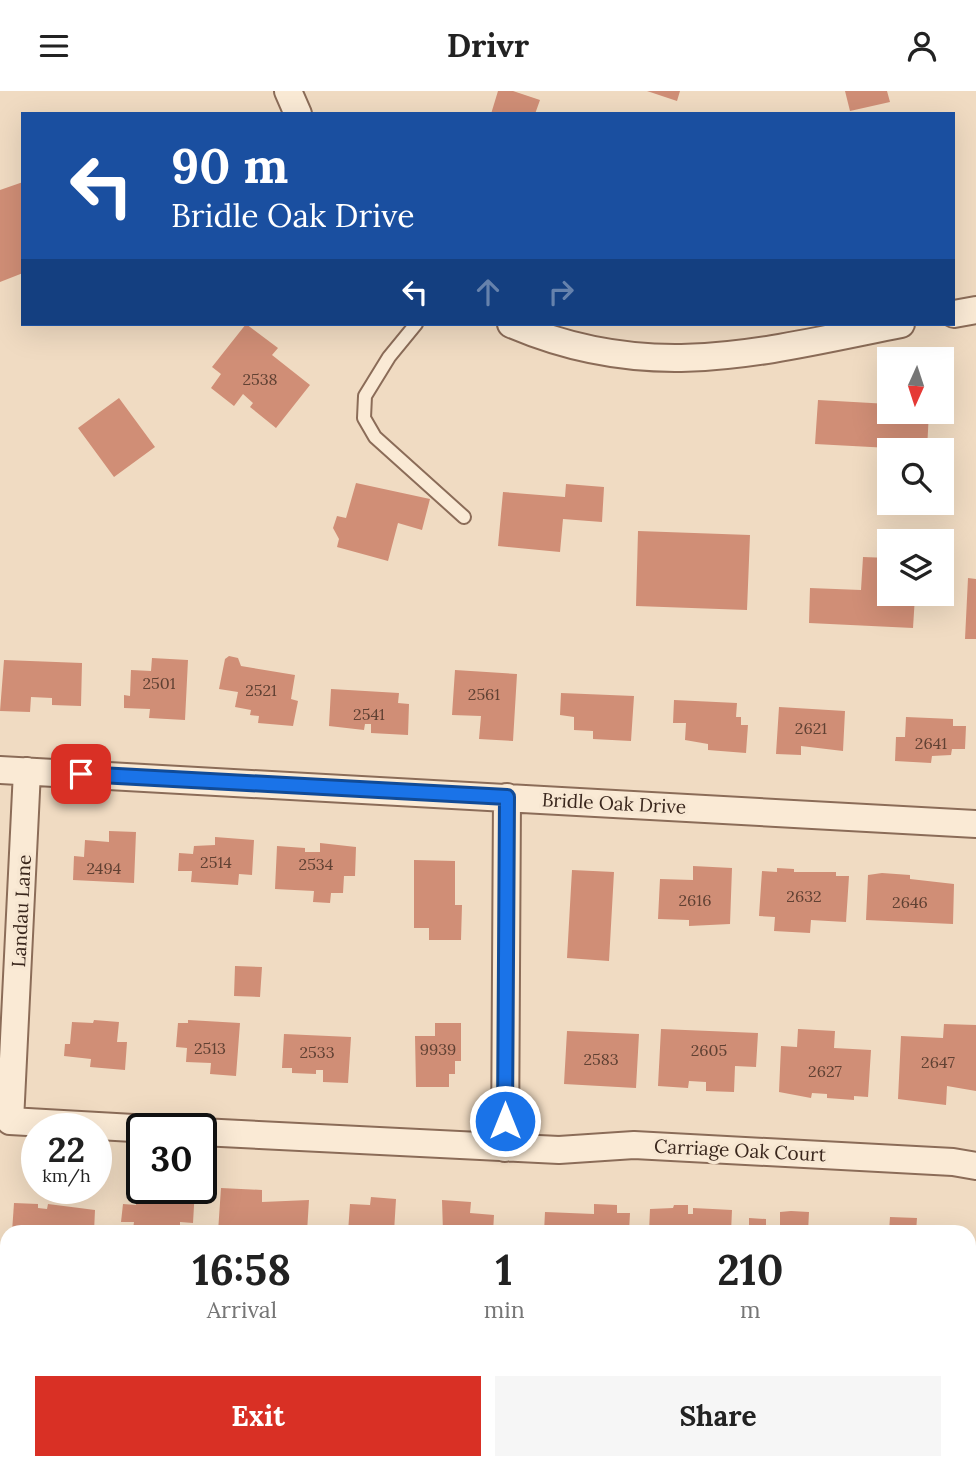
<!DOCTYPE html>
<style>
body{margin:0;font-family:Lora,serif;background:#f6f6f6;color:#222;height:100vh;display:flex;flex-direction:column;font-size:26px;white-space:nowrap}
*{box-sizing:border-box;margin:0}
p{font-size:23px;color:#767676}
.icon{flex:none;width:38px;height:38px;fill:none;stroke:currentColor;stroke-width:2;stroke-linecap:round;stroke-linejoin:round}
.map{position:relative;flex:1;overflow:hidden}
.sheet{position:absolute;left:0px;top:1134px;width:976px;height:245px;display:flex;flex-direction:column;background:#fff;border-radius:21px 21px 0 0;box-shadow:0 7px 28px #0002}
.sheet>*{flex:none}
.banner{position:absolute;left:21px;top:21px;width:934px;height:214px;border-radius:0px;box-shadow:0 7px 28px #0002;background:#1a4fa0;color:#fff;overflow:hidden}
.needle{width:46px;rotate:183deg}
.tools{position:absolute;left:877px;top:256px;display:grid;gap:14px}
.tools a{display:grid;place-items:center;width:77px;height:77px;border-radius:0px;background:#fff;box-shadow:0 7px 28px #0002;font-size:35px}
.speed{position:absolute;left:21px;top:1022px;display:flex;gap:14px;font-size:35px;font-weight:700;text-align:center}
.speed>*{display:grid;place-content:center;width:91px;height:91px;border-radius:50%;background:#fff;box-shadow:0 7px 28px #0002;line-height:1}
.speed small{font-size:18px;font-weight:400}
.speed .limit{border:4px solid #111;border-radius:10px;background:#fff;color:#111}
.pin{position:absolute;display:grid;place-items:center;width:60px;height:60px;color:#fff;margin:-30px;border-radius:14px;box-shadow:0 4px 10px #0006}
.me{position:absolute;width:77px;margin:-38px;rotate:0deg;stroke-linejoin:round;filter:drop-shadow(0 0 5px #0008)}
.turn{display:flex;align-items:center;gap:24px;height:147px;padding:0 35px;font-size:32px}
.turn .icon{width:91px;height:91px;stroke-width:2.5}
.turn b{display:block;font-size:49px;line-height:60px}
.lanes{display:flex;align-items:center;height:66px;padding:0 35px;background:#0003;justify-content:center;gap:35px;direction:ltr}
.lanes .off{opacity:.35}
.eta{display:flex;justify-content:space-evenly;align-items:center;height:119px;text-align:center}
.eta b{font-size:42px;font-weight:800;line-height:49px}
.cta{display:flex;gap:14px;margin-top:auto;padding:14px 35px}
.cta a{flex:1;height:80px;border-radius:0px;background:#d93025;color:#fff;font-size:28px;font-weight:800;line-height:80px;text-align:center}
.cta a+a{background:#f6f6f6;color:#222}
header{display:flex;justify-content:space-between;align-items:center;height:91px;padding:0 35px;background:#fff;font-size:32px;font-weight:800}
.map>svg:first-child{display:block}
</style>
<header><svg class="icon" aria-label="menu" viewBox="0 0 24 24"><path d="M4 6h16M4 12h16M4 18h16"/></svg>Drivr<svg class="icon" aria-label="person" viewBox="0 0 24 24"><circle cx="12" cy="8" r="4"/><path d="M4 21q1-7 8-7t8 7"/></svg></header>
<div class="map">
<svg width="976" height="1379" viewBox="0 0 976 1379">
<rect width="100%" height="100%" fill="#f0dbc2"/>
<!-- building -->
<path fill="#d08e76" d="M498,0H513L540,9L535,23H491Z
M647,0H680L677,10Z
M845,0H887L890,11L850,20Z
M23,91V182L0,191V99Z
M246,233L278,257L272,264L310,294L276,337L250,316L253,312L243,303L234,315L211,297L221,283L212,276Z
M119,307L155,356L114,386L78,337Z
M818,309L889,313V320H929L927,359L815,353Z
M356,392L430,408L422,439L398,432L388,470L337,456L339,448L333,437L337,425L346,427Z
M566,393L604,396L602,431L563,428L560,461L498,455L503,401L565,406Z
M638,440L750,444L747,519L636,515Z
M863,466L889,467V502H928V506L915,505L913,537L809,532L810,497L861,499Z
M968,487L976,488V548H965Z
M229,565L238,567L241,575L295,584L291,608L298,610L293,635L258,632L259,625L250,624L251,619L235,616L238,601L219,598L225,568Z
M152,567L188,569L185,629L149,627L150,618L124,617V604L130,605L131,579L151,580Z
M4,569L82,572L81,615L52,614V607L31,606L30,621L0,620Z
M455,579L517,583L513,650L479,648L481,625L452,624Z
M331,598L399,602L398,612L409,613L408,644L371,642V633H365L364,639L329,635Z
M561,602L634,605L631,650L593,648V640L574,639V626L560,624Z
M674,609L737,612L736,626H741V634H748L746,662L708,659V653L685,649L686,632H673Z
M779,616L845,620L843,660L801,655V664L776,663Z
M906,626L953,628V635H966L965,658H952L951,664L932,665L931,672L895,670L896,646H905Z
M109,740L136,741L134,792L73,789L74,765L84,766L85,749L109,751Z
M215,746L254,749L252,784L239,783L238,794L191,791L192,780H178L179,762L193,763L194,755L215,754Z
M320,752L356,756L355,785H344L343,802H331L330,812L313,811L314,800L275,798L277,755L305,757V761H320Z
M414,769L455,770V814H462L461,849H429V837H414Z
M693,775L732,777L730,833L689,835V829L658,828L660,788L693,789Z
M777,777L794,778V781H836V785H849L846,831L811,829L810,842L774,840L775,826L759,825L762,780L777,781Z
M572,779L614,781L609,870L567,867Z
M882,782L910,784V788L954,793L953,833L866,829L868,784Z
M235,875L262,876L260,906L234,905Z
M94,929L119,931L117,951H127L125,979L90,976L91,968L64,965L65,953H70L72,931L93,932Z
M188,929L240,932L236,985L210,983L211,972L186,971L187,957L176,956L178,932H188Z
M435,932H461V970H455V983H449V996H416L415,945H435Z
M944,933L976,934V1000L947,995L946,1014L898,1008L901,945L943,947Z
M661,938L758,942L756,976L735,975L734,1001L706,1000V991L689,990L688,997L658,995Z
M798,938L835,940L834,957L871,959L868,1006L854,1005V1009L827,1007V1003L812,1002L811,1007L779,1001L781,955L797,956Z
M567,940L639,943L636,997L564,993Z
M284,943L351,946L348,992L323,991V979H316V983L292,982V977H282Z
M155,1097H195L193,1132L180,1131V1141H175L133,1138L134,1131H121L123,1113L136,1114L137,1102L155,1103Z
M221,1097L262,1099V1111L309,1109L307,1141H218Z
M371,1106L396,1108L394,1141H348L350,1113L370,1114Z
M442,1109L471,1111L470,1122L494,1124L493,1141H443Z
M14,1112L38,1113V1117L47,1118L48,1113L95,1119L94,1141H12Z
M594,1113L617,1114V1122H630L629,1141H544L545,1121L594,1123Z
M674,1114H688V1123H693V1117L732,1119L731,1141H649L650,1118L673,1117Z
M791,1120L809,1121L808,1141H749V1127L766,1128V1134H780V1121Z
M890,1126L917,1127L916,1141H889Z
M871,1135H882V1141H850V1138Z
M972,1158H976V1233H970Z
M970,1308H976V1365H970Z"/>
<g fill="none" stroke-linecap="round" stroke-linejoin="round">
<!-- service casing -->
<g stroke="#8b6c58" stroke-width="16">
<path id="service" d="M416,233L389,266L365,305L364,327L375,346L464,426"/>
</g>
<!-- minor casing -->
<g stroke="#8b6c58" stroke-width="30">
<path id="minor" d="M288,0L298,23
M954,223L976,219
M511,233C650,293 760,261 901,233
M0,679L976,733
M27,680L10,1030L151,1038
M201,1041L559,1059L634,1054L953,1071L976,1075
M505,1057L507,706
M0,1373L116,1379"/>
</g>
<!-- service -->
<use href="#service" stroke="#faead5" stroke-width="12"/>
<!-- minor -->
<use href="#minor" stroke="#faead5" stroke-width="26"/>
</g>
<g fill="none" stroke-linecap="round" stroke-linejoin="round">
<!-- route casing -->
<g stroke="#114b97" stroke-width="18">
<path id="route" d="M81,683L507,706L505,1030"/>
</g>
<!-- route -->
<use href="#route" stroke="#1a73e8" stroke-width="12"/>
</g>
<g text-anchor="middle" stroke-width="7" stroke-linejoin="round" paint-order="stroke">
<!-- number labels -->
<g font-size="16" fill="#604133">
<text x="260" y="294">2538</text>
<text x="159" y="598">2501</text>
<text x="261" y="605">2521</text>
<text x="484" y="609">2561</text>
<text x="369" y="629">2541</text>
<text x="811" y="643">2621</text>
<text x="931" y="658">2641</text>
<text x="216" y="777">2514</text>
<text x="316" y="779">2534</text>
<text x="104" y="783">2494</text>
<text x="804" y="811">2632</text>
<text x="695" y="815">2616</text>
<text x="910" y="817">2646</text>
<text x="210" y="963">2513</text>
<text x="438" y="964">9939</text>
<text x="709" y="965">2605</text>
<text x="317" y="967">2533</text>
<text x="601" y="974">2583</text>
<text x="938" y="977">2647</text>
<text x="825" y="986">2627</text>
</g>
<!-- street labels -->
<g font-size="19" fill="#3a271d" stroke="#f7e7d2">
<text transform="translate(614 712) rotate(3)" y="7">Bridle Oak Drive</text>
<text transform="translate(21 820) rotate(-87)" y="7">Landau Lane</text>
<text transform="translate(740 1059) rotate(3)" y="7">Carriage Oak Court</text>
</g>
</g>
</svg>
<div class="tools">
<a><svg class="needle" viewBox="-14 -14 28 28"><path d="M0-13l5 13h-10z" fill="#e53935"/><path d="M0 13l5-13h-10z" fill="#767676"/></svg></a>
<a><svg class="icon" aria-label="search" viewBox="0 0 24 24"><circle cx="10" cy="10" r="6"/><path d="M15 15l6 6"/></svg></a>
<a><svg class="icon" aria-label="layers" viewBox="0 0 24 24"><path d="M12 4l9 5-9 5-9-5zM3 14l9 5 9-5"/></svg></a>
</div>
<div class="speed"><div>22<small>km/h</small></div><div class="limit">30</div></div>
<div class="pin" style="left:81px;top:683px;background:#d93025"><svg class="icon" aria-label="arrive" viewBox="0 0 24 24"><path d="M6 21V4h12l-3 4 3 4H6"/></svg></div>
<svg class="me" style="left:505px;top:1030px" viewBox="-20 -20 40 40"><circle r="17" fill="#1a73e8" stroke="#fff" stroke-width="3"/><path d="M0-11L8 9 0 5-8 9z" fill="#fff"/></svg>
<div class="banner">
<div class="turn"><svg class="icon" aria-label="left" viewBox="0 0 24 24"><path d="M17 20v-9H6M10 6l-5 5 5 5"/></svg><div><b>90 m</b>Bridle Oak Drive</div></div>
<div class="lanes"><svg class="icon" aria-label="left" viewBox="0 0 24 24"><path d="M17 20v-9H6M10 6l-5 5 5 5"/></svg><svg class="icon off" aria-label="ahead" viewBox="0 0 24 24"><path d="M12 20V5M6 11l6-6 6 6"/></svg><svg class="icon off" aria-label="right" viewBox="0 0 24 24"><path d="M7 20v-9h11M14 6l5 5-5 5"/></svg></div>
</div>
<section class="sheet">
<div class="eta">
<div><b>16:58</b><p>Arrival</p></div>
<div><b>1</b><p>min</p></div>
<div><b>210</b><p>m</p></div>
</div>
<div class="cta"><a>Exit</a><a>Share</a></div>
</section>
</div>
